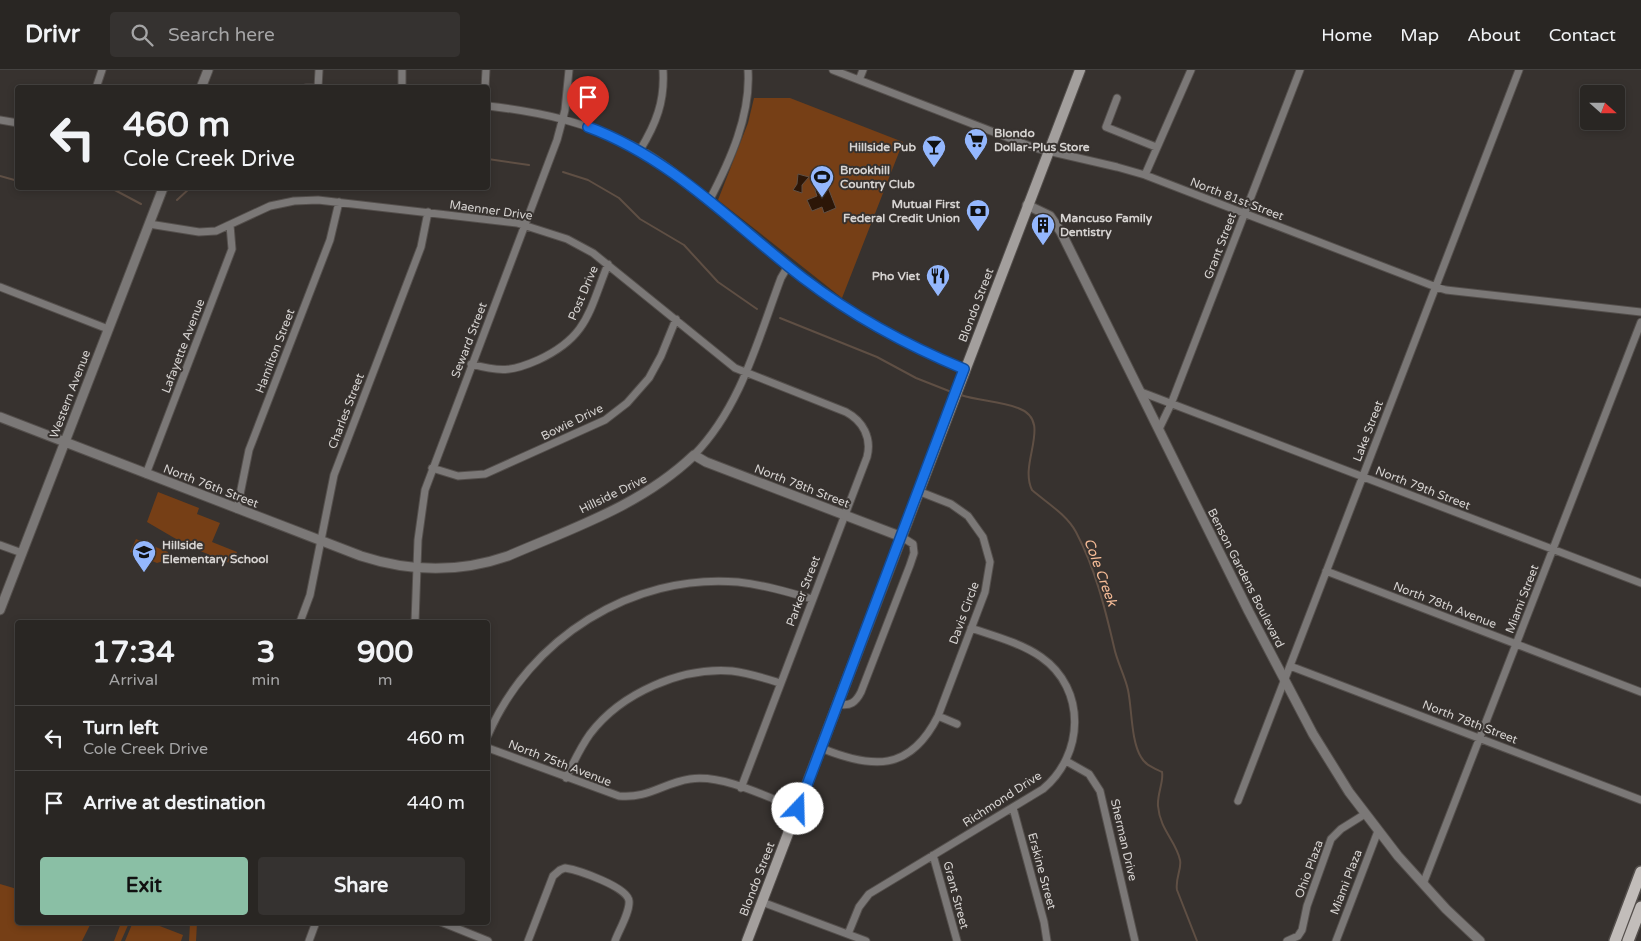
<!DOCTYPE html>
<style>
body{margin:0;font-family:"Varela Round",sans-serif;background:#353230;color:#f1f3f6;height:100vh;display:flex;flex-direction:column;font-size:19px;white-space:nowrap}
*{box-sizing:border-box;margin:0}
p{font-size:16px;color:#a5a5a6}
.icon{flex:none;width:28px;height:28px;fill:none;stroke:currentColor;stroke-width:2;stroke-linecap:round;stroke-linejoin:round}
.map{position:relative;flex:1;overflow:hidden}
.side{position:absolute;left:15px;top:550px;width:475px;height:305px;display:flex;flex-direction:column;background:#292623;border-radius:5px;box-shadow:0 2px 8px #0003,0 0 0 1px #454341}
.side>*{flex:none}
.guide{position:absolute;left:15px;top:15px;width:475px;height:105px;border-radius:5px;box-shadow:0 2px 8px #0003,0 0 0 1px #454341;background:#292623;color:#f1f3f6;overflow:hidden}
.needle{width:32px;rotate:111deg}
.buttons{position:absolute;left:1580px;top:15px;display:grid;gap:10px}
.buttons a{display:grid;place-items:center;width:45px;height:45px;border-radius:5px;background:#292623;box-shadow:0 2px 8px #0003,0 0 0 1px #454341;font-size:25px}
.pin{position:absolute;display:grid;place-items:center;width:42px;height:42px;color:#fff;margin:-51px -21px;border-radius:50% 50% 50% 0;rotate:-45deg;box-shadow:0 0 5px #0007}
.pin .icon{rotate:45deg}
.me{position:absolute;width:55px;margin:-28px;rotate:21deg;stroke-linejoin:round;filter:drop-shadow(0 0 4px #0008)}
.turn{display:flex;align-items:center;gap:18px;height:105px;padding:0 25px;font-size:22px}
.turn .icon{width:65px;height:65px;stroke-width:2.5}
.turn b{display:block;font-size:35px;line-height:42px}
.eta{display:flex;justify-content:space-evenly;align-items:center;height:85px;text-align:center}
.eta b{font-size:30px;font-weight:700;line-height:35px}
.button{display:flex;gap:10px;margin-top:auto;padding:10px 25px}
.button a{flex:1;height:58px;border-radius:5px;background:#8abfa5;color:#111;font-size:20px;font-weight:700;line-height:58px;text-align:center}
.button a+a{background:#353230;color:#f1f3f6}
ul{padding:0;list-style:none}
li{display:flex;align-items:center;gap:15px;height:65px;padding:0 25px;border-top:1px solid #454341}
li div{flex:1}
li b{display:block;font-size:19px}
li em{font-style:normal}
header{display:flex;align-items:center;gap:30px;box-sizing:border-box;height:70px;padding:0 25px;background:#292623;border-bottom:1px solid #454341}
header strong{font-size:24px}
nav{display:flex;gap:28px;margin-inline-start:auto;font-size:18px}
.search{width:350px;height:45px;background:#353230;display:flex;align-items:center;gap:12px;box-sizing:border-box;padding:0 18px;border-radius:5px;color:#a5a5a6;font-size:19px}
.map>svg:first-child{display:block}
</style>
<header>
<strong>Drivr</strong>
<div class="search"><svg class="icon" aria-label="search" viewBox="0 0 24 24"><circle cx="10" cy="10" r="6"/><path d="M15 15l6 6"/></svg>Search here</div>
<nav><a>Home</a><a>Map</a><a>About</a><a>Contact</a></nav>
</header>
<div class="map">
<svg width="1641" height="871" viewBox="0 0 1641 871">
<rect width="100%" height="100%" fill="#37322f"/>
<!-- green -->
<path fill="#763f16" d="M754,28H790L903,72L842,228L718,130L748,53Z
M158,422L199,438L197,444L220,453L212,472L237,482L232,494L188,476L147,452Z
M136,469L168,482L167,490L157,493L130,482Z
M0,814L17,819L18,852L91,853L82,871H0Z
M133,852L152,853L183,865L181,871H125Z
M121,853H129L121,871H114Z
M190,853H197L196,871H189Z"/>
<!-- water -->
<path fill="#2c1607" stroke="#5f4f44" d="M798,104L809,107L802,115V123L793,120L797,114Z
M827,115L836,138L824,143L822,137L812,141L807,130L817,126L815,120Z"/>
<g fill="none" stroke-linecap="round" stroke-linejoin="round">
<!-- stream -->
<path stroke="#5f4f44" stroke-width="2" d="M488,89L529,95
M563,102L588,110L619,128L640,149L684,175L718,212L757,239
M0,106L18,111
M56,118L63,119L76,118
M111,118L141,134
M177,130L190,118
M780,248L877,287L916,308L954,323
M961,325C979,331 999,331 1018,338C1054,351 1018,392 1032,420C1047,433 1066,444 1076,462C1095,498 1105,538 1114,577C1117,592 1125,606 1128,620C1132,639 1131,671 1141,687C1145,695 1154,698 1162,702C1164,711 1157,724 1158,736C1160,760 1176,771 1180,790C1182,799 1175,808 1177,820L1197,871"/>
<!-- minor casing -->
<g stroke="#544f4c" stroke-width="9">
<path id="minor" d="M833,0L1035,78L1117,97L1145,105L1436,217L1446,220L1641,242
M859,10L863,0
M96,18L102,0
M306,18H312
M318,18L319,0
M402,18V0
M485,18L486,0
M1117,28L1106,57L1156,77
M488,36C541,42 591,53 639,79C668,95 693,118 718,138C759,172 799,207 843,237C881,263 922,282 964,299
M0,50L18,53
M640,80C656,54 665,31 663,0
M1145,105L1191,0
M709,131C730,91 751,45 748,0
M149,154L199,162L216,161L270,136L294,131L318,130L517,153L567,169L593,183L735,298L846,342C863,351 872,368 867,387L741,718
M0,217L108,259
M471,294C500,302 511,302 538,290C588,267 589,241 608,194
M1141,322L1641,513
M1159,359L1171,334L1300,0
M694,385C741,337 758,269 781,208L788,196
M432,398L458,406L485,404L605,350L627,333L649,308L661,286L676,249
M146,404L232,179L230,155
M237,439L249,380L330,170L339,132
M0,475L22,483
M1326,501L1641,622
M300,552L310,525L334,405L421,177L428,142
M415,552L418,470L425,420L557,70L565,40L569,0
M1290,596L1641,730
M838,634C850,637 856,632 861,622L910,495L914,483L913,474L902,467
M938,646L957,654
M488,665C529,569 632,503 738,512C764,515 788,522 812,529
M488,678L619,726C648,729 663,713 690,709C723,704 767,727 798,739
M821,678C872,699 910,702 938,646L985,522L990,492L983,467L968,446L951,434L918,421
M1066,691L1089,704L1100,721L1135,871
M566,708C573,693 580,678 590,664C621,623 681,597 732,601C749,603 764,608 780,613
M1238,731L1519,0
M1013,738L1044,852L1047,871
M933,785L957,871
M1423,814L1641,252
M762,832L866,871
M441,852L488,871
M848,864L859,837L869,824L1043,719C1084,685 1087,619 1041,587C1021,573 994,566 971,558
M309,871L316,852
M528,871L553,806L560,800L565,798C578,800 628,817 629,831C630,842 619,860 615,871
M1287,871L1298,866L1302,860L1307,836L1331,769L1341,759L1365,744
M1336,871L1378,761"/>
</g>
<!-- tertiary casing -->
<g stroke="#544f4c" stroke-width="11">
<path id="tertiary" d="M201,18L208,0
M1027,135L1050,146L1061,162L1249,542L1313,664L1349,722L1398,786L1446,839L1480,871
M0,347L361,486C410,502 459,503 508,486C573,458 642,435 694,385L706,392L902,467
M0,540L163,118"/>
</g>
<!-- secondary casing -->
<g stroke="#544f4c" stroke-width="12">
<path id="secondary" d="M747,871L1080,0"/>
</g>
<!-- primary casing -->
<g stroke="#544f4c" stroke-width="14">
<path id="primary" d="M1615,871L1641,802
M1628,871L1641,837"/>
</g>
<!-- minor -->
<use href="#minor" stroke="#7b7877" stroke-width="7"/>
<!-- tertiary -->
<use href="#tertiary" stroke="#7b7877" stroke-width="9"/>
<!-- secondary -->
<use href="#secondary" stroke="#a39f9d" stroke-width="10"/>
<!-- primary -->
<use href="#primary" stroke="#c2bdba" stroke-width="11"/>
</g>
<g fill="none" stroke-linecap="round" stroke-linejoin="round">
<!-- route casing -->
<g stroke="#114b97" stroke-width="12">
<path id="route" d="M588,57C672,88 733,154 803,208C853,246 906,275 964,299L798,739"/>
</g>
<!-- route -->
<use href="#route" stroke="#1a73e8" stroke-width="9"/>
</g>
<!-- icons -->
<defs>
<g id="supermarket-pin" transform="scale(1.25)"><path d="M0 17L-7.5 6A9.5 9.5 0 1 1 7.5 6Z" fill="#94b7fd" stroke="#37322f"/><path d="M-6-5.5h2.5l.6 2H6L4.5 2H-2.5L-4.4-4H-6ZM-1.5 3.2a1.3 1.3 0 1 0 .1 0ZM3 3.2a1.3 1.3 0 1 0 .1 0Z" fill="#111"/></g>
<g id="bar-pin" transform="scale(1.25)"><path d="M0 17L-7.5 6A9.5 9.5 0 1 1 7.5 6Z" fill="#94b7fd" stroke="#37322f"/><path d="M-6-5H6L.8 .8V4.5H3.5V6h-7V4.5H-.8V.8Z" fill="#111"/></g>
<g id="stadium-pin" transform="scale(1.25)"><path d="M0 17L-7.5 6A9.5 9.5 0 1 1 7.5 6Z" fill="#94b7fd" stroke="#37322f"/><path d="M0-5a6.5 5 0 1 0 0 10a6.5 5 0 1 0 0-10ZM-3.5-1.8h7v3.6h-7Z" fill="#111"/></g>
<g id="bank-pin" transform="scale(1.25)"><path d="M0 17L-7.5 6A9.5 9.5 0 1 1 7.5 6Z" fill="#94b7fd" stroke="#37322f"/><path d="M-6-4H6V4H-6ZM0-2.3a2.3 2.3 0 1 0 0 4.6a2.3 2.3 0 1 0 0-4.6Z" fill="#111"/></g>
<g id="building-pin" transform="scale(1.25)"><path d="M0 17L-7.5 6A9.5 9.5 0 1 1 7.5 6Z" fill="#94b7fd" stroke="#37322f"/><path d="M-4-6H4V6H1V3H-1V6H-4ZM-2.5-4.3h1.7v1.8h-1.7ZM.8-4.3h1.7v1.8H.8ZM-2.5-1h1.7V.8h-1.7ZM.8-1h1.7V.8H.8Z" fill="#111"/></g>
<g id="restaurant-pin" transform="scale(1.25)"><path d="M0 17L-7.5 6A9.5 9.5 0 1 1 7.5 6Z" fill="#94b7fd" stroke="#37322f"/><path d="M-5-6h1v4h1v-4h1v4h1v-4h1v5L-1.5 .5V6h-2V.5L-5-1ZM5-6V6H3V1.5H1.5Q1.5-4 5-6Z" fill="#111"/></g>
<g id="school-pin" transform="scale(1.25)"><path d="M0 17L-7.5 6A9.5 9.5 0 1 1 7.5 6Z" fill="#94b7fd" stroke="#37322f"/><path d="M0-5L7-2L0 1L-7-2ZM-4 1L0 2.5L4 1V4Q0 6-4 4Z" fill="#111"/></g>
</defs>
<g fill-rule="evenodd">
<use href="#supermarket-pin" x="976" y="70"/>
<use href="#bar-pin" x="934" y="77"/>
<use href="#stadium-pin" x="822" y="107"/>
<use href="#bank-pin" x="978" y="141"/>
<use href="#building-pin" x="1043" y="155"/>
<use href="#restaurant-pin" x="938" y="206"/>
<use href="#school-pin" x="144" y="482"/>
</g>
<g text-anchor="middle" stroke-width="4" stroke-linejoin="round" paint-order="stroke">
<!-- poi labels -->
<g font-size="12" font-weight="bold" fill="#d6d3d1" stroke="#37322f" text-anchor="start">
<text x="994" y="67">Blondo<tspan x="994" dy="14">Dollar-Plus Store</tspan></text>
<text x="916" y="81" text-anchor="end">Hillside Pub</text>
<text x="840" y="104">Brookhill<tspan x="840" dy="14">Country Club</tspan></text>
<text x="960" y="138" text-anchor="end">Mutual First<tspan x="960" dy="14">Federal Credit Union</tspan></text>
<text x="1060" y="152">Mancuso Family<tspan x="1060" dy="14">Dentistry</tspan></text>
<text x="920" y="210" text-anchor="end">Pho Viet</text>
<text x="162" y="479">Hillside<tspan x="162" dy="14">Elementary School</tspan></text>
</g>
<!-- street labels -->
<g font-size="12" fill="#d6d3d1" stroke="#37322f">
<text transform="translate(1237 129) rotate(21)" y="4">North 81st Street</text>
<text transform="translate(491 140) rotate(8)" y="4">Maenner Drive</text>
<text transform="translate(1220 176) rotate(-69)" y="4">Grant Street</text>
<text transform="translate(583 223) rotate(-67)" y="4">Post Drive</text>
<text transform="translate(976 235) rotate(-69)" y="4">Blondo Street</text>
<text transform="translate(469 270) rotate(-69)" y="4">Seward Street</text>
<text transform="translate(183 276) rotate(-69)" y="4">Lafayette Avenue</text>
<text transform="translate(275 281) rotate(-69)" y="4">Hamilton Street</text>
<text transform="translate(70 324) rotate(-69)" y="4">Western Avenue</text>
<text transform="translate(346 341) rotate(-69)" y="4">Charles Street</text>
<text transform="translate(572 352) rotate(-26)" y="4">Bowie Drive</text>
<text transform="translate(1368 361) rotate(-69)" y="4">Lake Street</text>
<text transform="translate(211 416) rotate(21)" y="4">North 76th Street</text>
<text transform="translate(802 416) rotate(21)" y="4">North 78th Street</text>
<text transform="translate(1423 418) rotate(21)" y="4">North 79th Street</text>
<text transform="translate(613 424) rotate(-26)" y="4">Hillside Drive</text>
<text transform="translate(1246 508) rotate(63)" y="4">Benson Gardens Boulevard</text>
<text transform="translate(803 521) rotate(-69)" y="4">Parker Street</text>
<text transform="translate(1522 529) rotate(-69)" y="4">Miami Street</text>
<text transform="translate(1445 535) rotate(21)" y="4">North 78th Avenue</text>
<text transform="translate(964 543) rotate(-70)" y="4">Davis Circle</text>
<text transform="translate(1470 652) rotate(21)" y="4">North 78th Street</text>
<text transform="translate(560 693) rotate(21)" y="4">North 75th Avenue</text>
<text transform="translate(1002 729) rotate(-33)" y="4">Richmond Drive</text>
<text transform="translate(1124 770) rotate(77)" y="4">Sherman Drive</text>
<text transform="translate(1309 799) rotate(-70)" y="4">Ohio Plaza</text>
<text transform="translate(1042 801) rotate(75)" y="4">Erskine Street</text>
<text transform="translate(757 809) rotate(-69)" y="4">Blondo Street</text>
<text transform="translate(1346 812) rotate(-69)" y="4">Miami Plaza</text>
<text transform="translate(956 825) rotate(75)" y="4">Grant Street</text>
</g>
<!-- water labels -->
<g font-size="14" font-style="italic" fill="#f5bb96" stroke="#37322f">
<text transform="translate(1101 502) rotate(70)" y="5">Cole Creek</text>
</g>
</g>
</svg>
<div class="buttons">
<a><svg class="needle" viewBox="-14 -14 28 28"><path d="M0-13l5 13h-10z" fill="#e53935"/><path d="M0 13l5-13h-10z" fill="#a5a5a6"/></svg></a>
</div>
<div class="pin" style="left:588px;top:57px;background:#d93025"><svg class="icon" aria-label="arrive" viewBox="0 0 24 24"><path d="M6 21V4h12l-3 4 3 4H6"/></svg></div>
<svg class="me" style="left:798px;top:739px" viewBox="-20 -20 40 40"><circle r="19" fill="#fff"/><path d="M0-13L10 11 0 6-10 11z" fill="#1a73e8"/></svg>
<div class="guide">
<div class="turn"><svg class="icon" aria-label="left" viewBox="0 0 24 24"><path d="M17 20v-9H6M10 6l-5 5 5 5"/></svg><div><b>460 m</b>Cole Creek Drive</div></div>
</div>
<section class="side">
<div class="eta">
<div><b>17:34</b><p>Arrival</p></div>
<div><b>3</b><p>min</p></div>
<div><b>900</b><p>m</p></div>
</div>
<ul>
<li><svg class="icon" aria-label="left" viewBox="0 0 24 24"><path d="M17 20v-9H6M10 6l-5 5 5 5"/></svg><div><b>Turn left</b><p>Cole Creek Drive</p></div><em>460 m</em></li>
<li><svg class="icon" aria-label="arrive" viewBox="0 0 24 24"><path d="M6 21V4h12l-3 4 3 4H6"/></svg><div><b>Arrive at destination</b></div><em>440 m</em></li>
</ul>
<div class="button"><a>Exit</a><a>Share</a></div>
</section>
</div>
